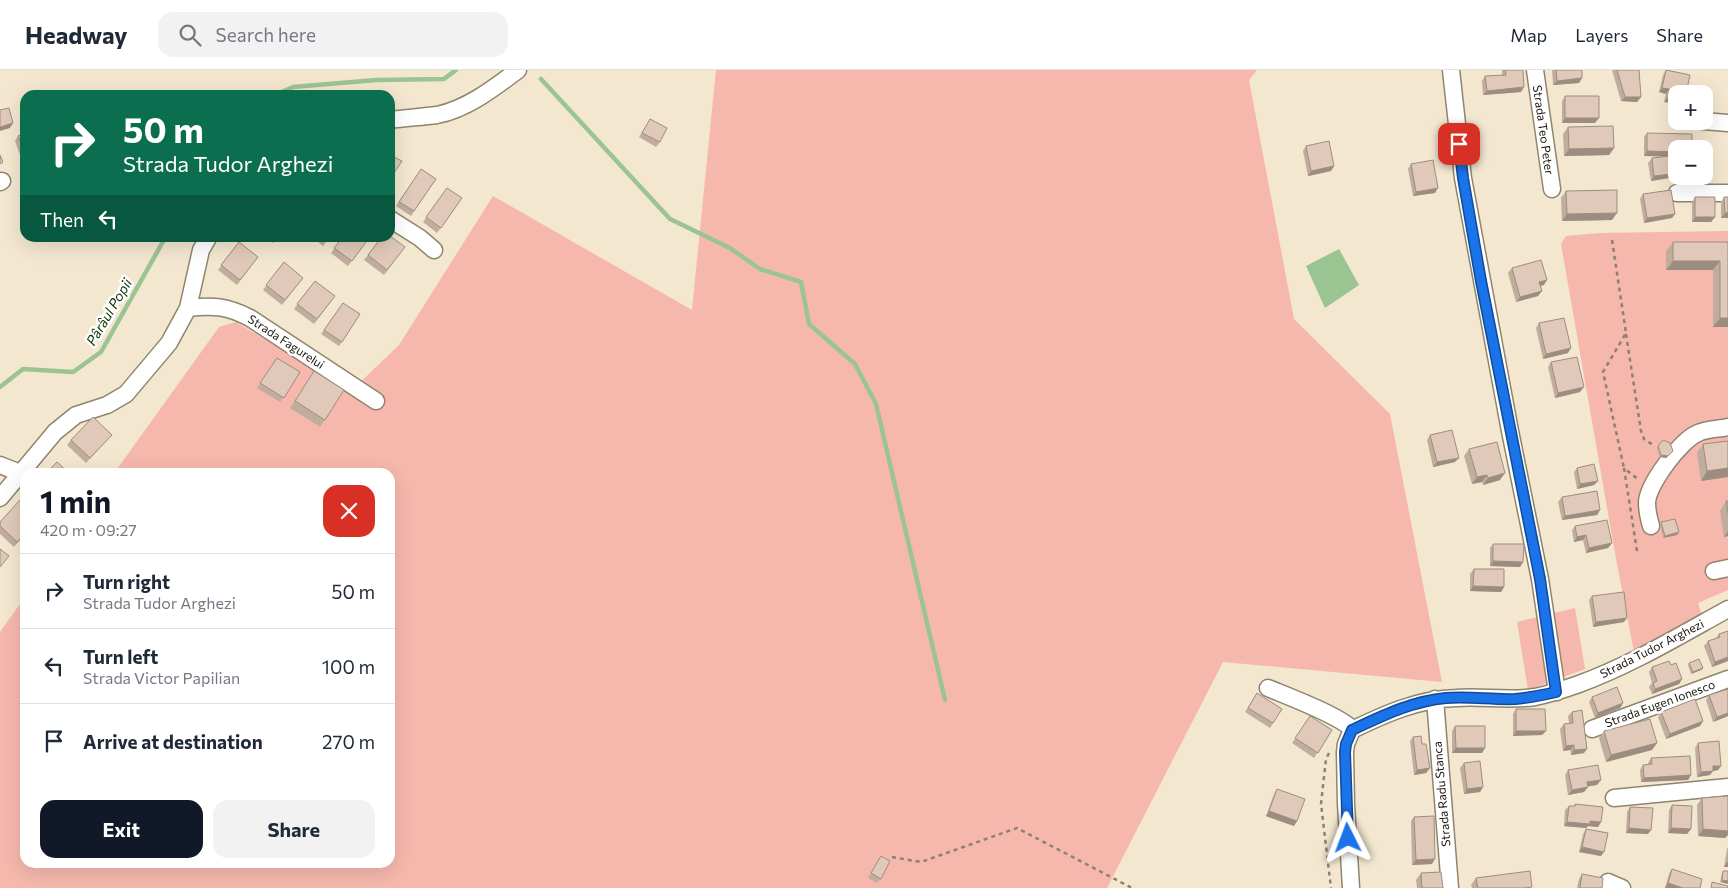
<!DOCTYPE html>
<meta charset="utf-8">
<style>
body{margin:0;font-family:Commissioner,sans-serif;background:#f2f2f3;color:#1f2937;height:100vh;display:flex;flex-direction:column;font-size:19px;white-space:nowrap}
*{box-sizing:border-box;margin:0}
p{font-size:16px;color:#747a83}
.icon{flex:none;width:28px;height:28px;fill:none;stroke:currentColor;stroke-width:2;stroke-linecap:round;stroke-linejoin:round}
.map{position:relative;flex:1;overflow:hidden}
.drawer{position:absolute;left:20px;top:398px;width:375px;height:400px;display:flex;flex-direction:column;background:#fff;border-radius:15px;box-shadow:0 5px 20px #0002}
.drawer>*{flex:none}
.banner{position:absolute;left:20px;top:20px;width:375px;height:152px;border-radius:15px;box-shadow:0 5px 20px #0002;background:#0b6e4f;color:#fff;overflow:hidden}
.controls{position:absolute;left:1668px;top:15px;display:grid;gap:10px}
.controls a{display:grid;place-items:center;width:45px;height:45px;border-radius:10px;background:#fff;box-shadow:0 5px 20px #0002;font-size:25px}
.pin{position:absolute;display:grid;place-items:center;width:42px;height:42px;color:#fff;margin:-21px;border-radius:10px;box-shadow:0 2px 8px #0006}
.me{position:absolute;width:55px;margin:-28px;rotate:357deg;stroke-linejoin:round;filter:drop-shadow(0 0 4px #0008)}
.turn{display:flex;align-items:center;gap:18px;height:105px;padding:0 20px;font-size:22px}
.turn .icon{width:65px;height:65px;stroke-width:2.5}
.turn b{display:block;font-size:35px;line-height:42px}
.then{display:flex;align-items:center;height:48px;padding:0 20px;background:#0003;gap:10px;font-size:19px}
.round{display:grid;place-items:center;flex:none;width:52px;height:52px;border-radius:15px;background:#f2f2f3}
.summary{display:flex;align-items:center;justify-content:space-between;height:85px;padding:0 20px}
h1{font-size:30px;font-weight:700;line-height:38px;color:#111827}
.cta{display:flex;gap:10px;margin-top:auto;padding:10px 20px}
.cta a{flex:1;height:58px;border-radius:15px;background:#111827;color:#fff;font-size:20px;font-weight:700;line-height:58px;text-align:center}
.cta a+a{background:#f2f2f3;color:#1f2937}
ul{padding:0;list-style:none}
li{display:flex;align-items:center;gap:15px;height:75px;padding:0 20px;border-top:1px solid #e0e1e3}
li div{flex:1}
li b{display:block;font-size:19px}
li em{font-style:normal}
header{display:flex;align-items:center;gap:30px;box-sizing:border-box;height:70px;padding:0 25px;background:#fff;border-bottom:1px solid #e0e1e3}
header strong{font-size:24px}
nav{display:flex;gap:28px;margin-inline-start:auto;font-size:18px}
.search{width:350px;height:45px;background:#f2f2f3;display:flex;align-items:center;gap:12px;box-sizing:border-box;padding:0 18px;border-radius:15px;color:#747a83;font-size:19px}
.map>svg:first-child{display:block}
</style>
<header>
<strong>Headway</strong>
<div class="search"><svg class="icon" aria-label="search" viewBox="0 0 24 24"><circle cx="10" cy="10" r="6"/><path d="M15 15l6 6"/></svg>Search here</div>
<nav><a>Map</a><a>Layers</a><a>Share</a></nav>
</header>
<div class="map">
<svg width="1728" height="818" viewBox="0 0 1728 818">
<rect width="100%" height="100%" fill="#f3e7cf"/>
<!-- green -->
<path fill="#f6b8ad" d="M716,0H1257L1249,10L1294,249L1390,344L1442,612L1223,592L1107,818H0V562L25,527V792H390V402H115L219,257L236,252L351,321L399,275L493,126L692,240Z
M1728,161V520L1698,533L1702,546L1634,582L1616,489L1561,174L1566,166L1600,163Z
M1575,538L1585,599L1528,620L1517,552Z"/>
<!-- water -->
<path fill="#9bc493" d="M1339,179L1359,215L1325,238L1306,196Z"/>
<g fill="none" stroke-linecap="round" stroke-linejoin="round">
<!-- stream -->
<path stroke="#9bc493" stroke-width="4.5" d="M541,9L670,149L730,178L760,199L801,212L809,254L855,294L876,334L945,630
M275,25L293,17L376,10L444,9L456,0
M0,317L23,299L73,302L101,282L165,168"/>
<!-- minor casing -->
<g stroke="#8f856e" stroke-width="19">
<path id="minor" d="M1451,0L1463,108L1510,361L1540,509L1557,622
M1535,0L1552,119
M390,50C405,48 421,47 437,45C467,39 494,18 518,0
M1703,51L1728,53
M0,112L2,111
M1677,123H1728
M390,149L420,168L434,180
M188,238C213,235 227,236 250,248L376,331
M0,395L20,403
M0,428L55,362L76,345L107,335L126,324L169,273L188,238L201,180L208,168
M1651,456C1649,449 1647,441 1647,433C1647,415 1681,370 1698,363C1706,359 1719,359 1728,357
M1714,501L1728,498
M1268,618C1287,626 1341,646 1353,660
M1435,629L1450,818
M1592,659L1728,609
M1614,728L1728,717
M1351,818L1346,734L1345,682L1346,674L1352,660C1385,644 1418,629 1456,628C1482,626 1509,631 1535,627C1550,624 1565,619 1579,614C1631,595 1679,566 1728,539
M1607,818L1608,812L1622,818"/>
</g>
<!-- path -->
<path stroke="#8b8372" stroke-width="2.5" stroke-dasharray="4 4" stroke-linecap="butt" d="M1612,170L1626,263L1603,302L1624,398
M1626,264L1641,361L1644,369L1653,375
M1637,481L1624,398L1639,410
M1329,683L1326,689L1321,734L1331,818
M892,787L921,792L1017,758L1132,818"/>
<!-- minor -->
<use href="#minor" stroke="#fff" stroke-width="16"/>
</g>
<!-- wall -->
<path fill="#c1ad9e" d="M1502,0H1523L1521,22L1483,25L1482,11L1485,6L1502,5Z
M1552,0H1582V8L1579,13L1553,15Z
M1612,0H1639L1641,27L1637,32L1621,31Z
M1666,0L1690,5L1664,32L1666,24L1659,22L1663,5Z
M1565,26L1595,53H1562V31Z
M650,49L660,72L656,77L639,67Z
M1568,57L1614,78L1609,85L1564,86L1563,64Z
M25,63V83L20,85L15,71L18,66Z
M1647,63L1676,79V87L1670,86L1672,104L1669,108L1651,111L1648,93L1652,88L1667,86H1644V67Z
M1306,76L1334,96L1331,101L1308,106L1303,81Z
M1411,94L1435,123L1413,126L1408,99Z
M421,99L436,109L411,146L396,136Z
M447,118L462,128L437,163L423,152Z
M1566,121L1612,150L1562,151L1561,128Z
M1643,124L1675,144L1672,148L1644,153L1640,129Z
M1695,127L1715,147L1711,152H1692V132Z
M1724,127H1728V148H1721V132Z
M265,168H277L273,173Z
M313,168H329L323,176Z
M342,168H369L348,196L331,183Z
M381,168L405,177L384,205L364,190Z
M239,172L258,187L237,215L218,200Z
M1673,172H1728V257H1713V200H1666V181Z
M284,192L303,208L282,235L263,220Z
M1512,198L1544,215L1540,216L1542,221L1538,226L1516,232L1508,203Z
M315,211L335,226L314,254L294,239Z
M343,233L360,244L339,276L321,264Z
M1539,253L1568,283L1543,289L1536,258Z
M277,288L300,302L280,332L257,318Z
M1551,292L1580,322L1555,328L1548,297Z
M310,308L325,350L320,357L290,338Z
M112,365L108,369L86,393L67,375L71,370Z
M1430,365L1455,392L1433,397L1427,370Z
M1663,370L1673,381L1666,388L1660,387L1657,378Z
M1728,371V407L1701,411L1697,383L1703,374Z
M1469,379L1500,410L1483,415L1482,412L1472,414L1464,386Z
M1577,398L1598,411L1594,415L1577,419L1574,402Z
M1562,427L1600,440L1597,445L1562,450L1558,432Z
M1726,431H1728V466L1724,467L1720,441Z
M25,435V464L14,477L0,464V452Z
M1661,452L1677,465L1663,468L1660,455Z
M1575,456L1612,473L1608,478L1586,483L1583,470L1574,472L1572,460Z
M1493,474L1523,492L1520,497L1490,496V478Z
M1474,499L1504,517L1501,522L1470,521V504Z
M1592,526L1624,552L1593,557L1589,530Z
M1728,561V591L1712,597L1704,576L1708,571L1716,568L1719,564Z
M1689,593L1703,598L1701,600L1691,604L1688,595Z
M1671,595L1682,609L1679,614L1652,624L1649,617L1652,613L1649,602L1652,597Z
M1728,619V646L1713,652L1706,630L1709,625Z
M1257,623L1282,639L1270,658L1245,642Z
M1592,627L1623,633L1620,638L1595,648L1589,632Z
M1516,639L1546,661L1542,665L1513,666V644Z
M1572,642L1584,683L1571,685L1570,680L1563,681L1560,659L1564,654L1569,653L1568,646Z
M1661,642L1700,656L1666,669L1658,647Z
M1310,646L1332,660L1314,688L1292,673Z
M1455,656L1485,678L1482,683H1452V661Z
M1604,661L1657,673L1652,680L1606,692L1599,668Z
M1413,667L1422,674L1430,698L1426,703L1414,705L1410,671Z
M1698,673L1721,696L1718,700L1713,701L1710,705L1697,707L1695,678Z
M1651,688L1691,705L1688,710L1641,712L1640,700L1643,695H1648V693Z
M1464,693L1483,717L1480,722L1464,724L1460,698Z
M1568,700L1601,710L1597,715L1588,716L1584,722L1568,725L1565,705Z
M1277,719L1294,756L1266,746L1274,724Z
M1728,726V765L1725,768L1698,766L1697,735L1702,728Z
M1575,734L1601,752L1598,757L1588,756L1586,758L1564,756L1565,740L1569,736H1574Z
M1672,735L1691,759L1687,764L1668,763L1669,740Z
M1630,737L1648,764L1626,763L1627,742Z
M1414,747L1432,794L1412,795L1411,751Z
M1586,759L1601,786L1579,782L1583,764Z
M1728,777V797H1724L1727,779Z
M881,786V809L877,813L868,808Z
M1672,799L1700,818H1665L1669,804Z
M1723,801H1728L1720,812L1722,803Z
M1421,803L1443,818H1417L1416,810Z
M1582,804L1602,818H1577L1579,809Z
M1476,808L1532,818H1472L1471,815Z"/>
<!-- shaded-wall -->
<path fill="#9d8d81" d="M1582,8L1579,13L1553,15L1557,11Z
M1524,17L1521,22L1483,25L1487,21Z
M1662,18L1669,19L1666,24L1659,22Z
M1625,27H1641L1637,32L1621,31Z
M1668,27L1676,29V34L1664,32Z
M1565,48H1599L1595,53H1562Z
M13,53L10,58L0,61V57Z
M1614,78L1609,85L1564,86L1569,79Z
M25,79V83L20,85L24,80Z
M1647,81L1676,82V87L1644,86Z
M1334,96L1331,101L1308,106L1311,101Z
M1672,104L1669,108L1651,111L1654,106Z
M1438,118L1435,123L1413,126L1416,122Z
M1617,143L1612,150L1562,151L1567,144Z
M1725,143H1728V148H1721Z
M1675,144L1672,148L1644,153L1647,148Z
M1695,147H1715L1711,152H1692Z
M1673,191H1720L1713,200H1666Z
M1547,210L1544,215L1536,217L1539,212Z
M1542,221L1538,226L1516,232L1520,227Z
M1720,248H1728V257H1713Z
M1571,278L1568,283L1543,289L1546,284Z
M1584,317L1580,322L1555,328L1558,323Z
M1673,381L1666,388L1660,387L1661,385Z
M1459,388L1455,392L1433,397L1437,392Z
M1728,398V407L1701,411L1707,401Z
M1505,403L1500,410L1483,415L1488,408Z
M1487,405L1482,412L1472,414L1477,407Z
M1598,411L1594,415L1577,419L1580,414Z
M1600,440L1597,445L1562,450L1565,446Z
M1728,461V466L1724,467Z
M1679,462L1677,465L1663,468L1665,466Z
M1586,465L1583,470L1574,472L1577,467Z
M1612,473L1608,478L1586,483L1589,478Z
M1493,491L1523,492L1520,497L1490,496Z
M1473,516L1504,517L1501,522L1470,521Z
M1627,548L1624,552L1593,557L1596,552Z
M1728,587V591L1712,597L1715,592Z
M1703,598L1701,600L1691,604L1693,602Z
M1682,609L1679,614L1652,624L1655,619Z
M1623,633L1620,638L1595,648L1598,643Z
M1728,643V646L1713,652L1717,647Z
M1703,651L1700,656L1666,669L1670,664Z
M1516,661H1546L1542,665L1513,666Z
M1657,673L1652,680L1606,692L1611,685Z
M1574,675L1570,680L1563,681L1566,676Z
M1456,678H1485L1482,683H1452Z
M1587,679L1584,683L1571,685L1574,680Z
M1713,696H1721L1718,700L1713,701L1710,705L1697,707L1701,702Z
M1430,698L1426,703L1414,705L1417,700Z
M1691,705L1688,710L1641,712L1644,708Z
M1601,710L1597,715L1584,717L1587,712Z
M1483,717L1480,722L1464,724L1467,719Z
M1588,717L1584,722L1568,725L1572,720Z
M1269,741L1297,751L1294,756L1266,746Z
M1590,751L1601,752L1598,757L1588,756L1586,758L1564,756L1567,752Z
M1629,758L1651,760L1648,764L1626,763Z
M1671,758L1691,759L1687,764L1668,763Z
M1703,759L1728,761V765L1725,768L1698,766Z
M1582,777L1604,782L1601,786L1579,782Z
M1435,789L1432,794L1412,795L1416,790Z
M1727,792H1728V797H1724Z
M1722,810L1728,811V814L1720,812Z
M1668,813L1683,818H1665Z"/>
<!-- building -->
<path fill="#e0c9b8" stroke="#9d8d81" d="M1505,0H1523L1524,17L1487,21L1485,6L1506,5Z
M1556,0H1582V8L1557,11Z
M1617,0H1639L1641,27H1625Z
M1666,0L1690,5L1686,24H1676V29L1668,27L1669,19L1662,18Z
M1565,26H1599V48H1565Z
M9,38L13,53L0,57V40Z
M650,49L667,58L660,72L642,63Z
M1613,56L1614,78L1569,79L1568,57Z
M25,63V79L24,80L18,66Z
M1647,63L1692,64V79H1676V82L1647,81Z
M1329,71L1334,96L1311,101L1306,76Z
M0,85L3,92L0,94Z
M390,85L402,91L390,109Z
M1670,86L1672,104L1654,106L1652,88Z
M1433,90L1438,118L1416,122L1411,94Z
M421,99L436,109L414,141L399,132Z
M447,118L462,128L441,158L426,147Z
M1617,120V143L1567,144L1566,121Z
M1671,120L1675,144L1647,148L1643,124Z
M1695,127H1715V147H1695Z
M1724,127H1728V143H1725Z
M390,166L405,177L387,200L368,185L381,168H390Z
M322,168H329L326,171Z
M342,168H369L352,191L334,178Z
M239,172L258,187L240,210L221,195Z
M1673,172H1728V248H1720V191H1673Z
M1541,190L1547,210L1539,212L1542,221L1520,227L1512,198Z
M284,192L303,208L285,230L266,215Z
M315,211L335,226L317,249L297,234Z
M343,233L360,244L342,272L324,260Z
M1564,248L1571,278L1546,284L1539,253Z
M1577,287L1584,317L1558,323L1551,292Z
M277,288L300,302L284,328L260,313Z
M314,301L344,320L325,350L295,331Z
M93,347L112,365L90,388L71,370Z
M1452,360L1459,388L1437,392L1430,365Z
M1663,370L1670,373L1673,381L1668,386L1661,385L1658,376Z
M1728,371V398L1707,401L1703,374Z
M1497,372L1505,403L1488,408L1487,405L1477,407L1469,379Z
M57,392L68,402H47Z
M1594,394L1598,411L1580,414L1577,398Z
M1597,421L1600,440L1565,446L1562,427Z
M20,430L25,435V463L17,472L0,456V452Z
M1726,431H1728V443Z
M1675,449L1679,462L1665,466L1661,452Z
M1607,450L1612,473L1589,478L1586,465L1577,467L1575,456Z
M1493,474H1524L1523,492L1493,491Z
M0,479L9,486L0,497Z
M1474,499H1504V517L1473,516Z
M1624,522L1627,548L1596,552L1592,526Z
M1728,561V587L1715,592L1708,571L1720,567L1719,564Z
M1699,589L1703,598L1693,602L1689,593Z
M1669,591L1671,595L1676,593L1682,609L1655,619L1653,613L1657,611L1652,597Z
M1617,617L1623,633L1598,643L1592,627Z
M1728,619V643L1717,647L1709,625Z
M1257,623L1282,639L1273,653L1248,638Z
M1695,629L1703,651L1670,664L1661,642Z
M1516,639H1545L1546,661H1516Z
M1582,640L1587,679L1574,680V675L1566,676L1564,654L1573,653L1572,642Z
M1310,646L1332,660L1318,683L1295,668Z
M1650,649L1657,673L1611,685L1604,661Z
M1455,656H1485V678H1456Z
M1421,666L1422,674H1426L1430,698L1417,700L1413,667Z
M1719,671L1721,696H1713V701L1701,702L1698,673Z
M1690,686L1691,705L1644,708L1643,695L1652,694L1651,688Z
M1480,691L1483,717L1467,719L1464,693Z
M1598,695L1601,710L1587,712L1588,717L1572,720L1568,700Z
M1277,719L1305,729L1297,751L1269,741Z
M1728,726V761L1703,759L1702,728Z
M1575,734L1603,737L1601,752L1590,751V754L1567,752L1569,736H1575Z
M1672,735L1692,736L1691,759L1671,758Z
M1630,737L1653,738L1651,760L1629,758Z
M1434,746L1435,789L1416,790L1414,747Z
M1586,759L1608,763L1604,782L1582,777Z
M881,786L890,791L881,809L871,803Z
M1672,799L1702,809L1700,818H1683L1668,813Z
M1530,801L1532,817L1525,818H1478L1476,808Z
M1723,801H1728V811L1722,810Z
M1441,802L1443,818H1422L1421,803Z
M1582,804L1603,808L1602,818H1580Z
M1712,812L1728,816V818H1711Z"/>
<g fill="none" stroke-linecap="round" stroke-linejoin="round">
<!-- route casing -->
<g stroke="#114b97" stroke-width="12">
<path id="route" d="M1348,768L1345,682L1346,674L1352,660C1382,646 1412,631 1446,628C1469,626 1492,630 1515,629C1529,628 1543,625 1556,622L1540,509L1481,211L1463,108L1459,74"/>
</g>
<!-- route -->
<use href="#route" stroke="#1a73e8" stroke-width="9"/>
</g>
<g text-anchor="middle" stroke-width="5" stroke-linejoin="round" paint-order="stroke">
<!-- street labels -->
<g font-size="12" fill="#1a160d" stroke="#fff">
<text transform="translate(1543 60) rotate(82)" y="4">Strada Teo Peter</text>
<text transform="translate(286 272) rotate(33)" y="4">Strada Fagurelui</text>
<text transform="translate(1652 579) rotate(-27)" y="4">Strada Tudor Arghezi</text>
<text transform="translate(1660 634) rotate(-20)" y="4">Strada Eugen Ionesco</text>
<text transform="translate(1442 724) rotate(-95)" y="4">Strada Radu Stanca</text>
</g>
<!-- water labels -->
<g font-size="14" font-style="italic" fill="#0a3403" stroke="#fff">
<text transform="translate(109 242) rotate(-59)" y="5">Pârâul Popii</text>
</g>
</g>
</svg>
<div class="controls">
<a>+</a>
<a>−</a>
</div>
<div class="pin" style="left:1459px;top:74px;background:#d93025"><svg class="icon" aria-label="arrive" viewBox="0 0 24 24"><path d="M6 21V4h12l-3 4 3 4H6"/></svg></div>
<svg class="me" style="left:1348px;top:768px" viewBox="-20 -20 40 40"><path d="M0-17L14 15 0 8-14 15z" fill="#1a73e8" stroke="#fff" stroke-width="4"/></svg>
<div class="banner">
<div class="turn"><svg class="icon" aria-label="right" viewBox="0 0 24 24"><path d="M7 20v-9h11M14 6l5 5-5 5"/></svg><div><b>50 m</b>Strada Tudor Arghezi</div></div>
<div class="then">Then<svg class="icon" aria-label="left" viewBox="0 0 24 24"><path d="M17 20v-9H6M10 6l-5 5 5 5"/></svg></div>
</div>
<section class="drawer">
<div class="summary"><div><h1>1 min</h1><p>420 m · 09:27</p></div><a class="round" style="background:#d93025;color:#fff"><svg class="icon" aria-label="close" viewBox="0 0 24 24"><path d="M6 6l12 12M18 6L6 18"/></svg></a></div>
<ul>
<li><svg class="icon" aria-label="right" viewBox="0 0 24 24"><path d="M7 20v-9h11M14 6l5 5-5 5"/></svg><div><b>Turn right</b><p>Strada Tudor Arghezi</p></div><em>50 m</em></li>
<li><svg class="icon" aria-label="left" viewBox="0 0 24 24"><path d="M17 20v-9H6M10 6l-5 5 5 5"/></svg><div><b>Turn left</b><p>Strada Victor Papilian</p></div><em>100 m</em></li>
<li><svg class="icon" aria-label="arrive" viewBox="0 0 24 24"><path d="M6 21V4h12l-3 4 3 4H6"/></svg><div><b>Arrive at destination</b></div><em>270 m</em></li>
</ul>
<div class="cta"><a>Exit</a><a>Share</a></div>
</section>
</div>
